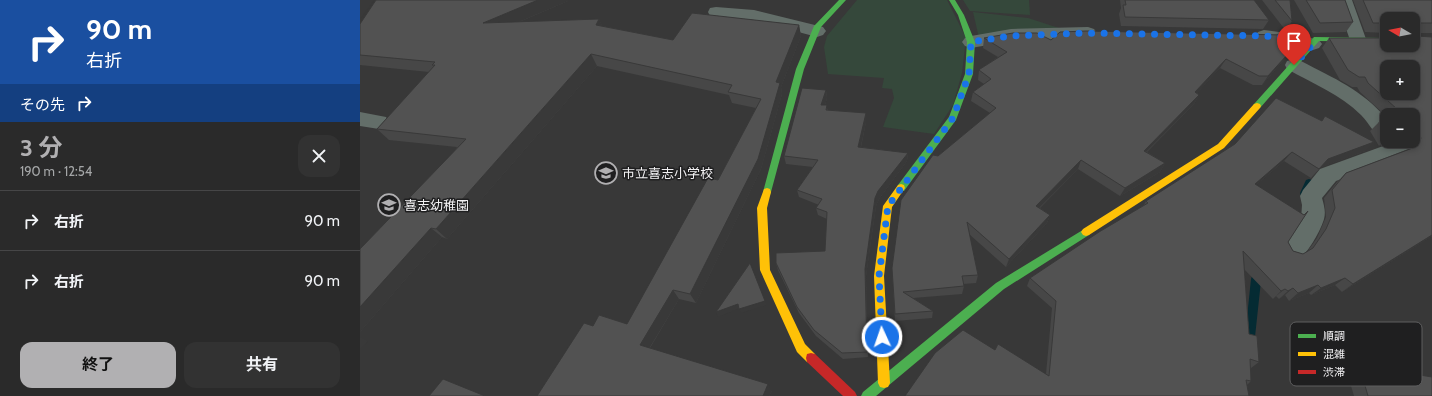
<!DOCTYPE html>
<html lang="ja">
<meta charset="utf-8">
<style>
body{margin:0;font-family:Cabin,"Noto Sans JP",sans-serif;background:#323232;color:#f1f3f6;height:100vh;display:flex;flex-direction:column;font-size:15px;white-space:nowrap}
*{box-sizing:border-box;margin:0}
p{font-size:13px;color:#a5a7a8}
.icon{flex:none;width:22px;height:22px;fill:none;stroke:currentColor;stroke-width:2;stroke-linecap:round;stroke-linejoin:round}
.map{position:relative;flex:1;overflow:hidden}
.side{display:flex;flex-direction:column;background:#2a2a2a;width:360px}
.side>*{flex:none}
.guide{background:#1a4fa0;color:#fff;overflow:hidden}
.needle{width:26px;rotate:280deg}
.fabs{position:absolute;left:1020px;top:12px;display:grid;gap:8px}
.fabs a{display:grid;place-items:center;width:40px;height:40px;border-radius:8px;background:#2a2a2a;box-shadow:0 2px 6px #0003,0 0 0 1px #464647;font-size:20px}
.pin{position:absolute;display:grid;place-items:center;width:34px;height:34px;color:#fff;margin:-41px -17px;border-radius:50% 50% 50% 0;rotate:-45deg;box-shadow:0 0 4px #0007}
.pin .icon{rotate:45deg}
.me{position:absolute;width:44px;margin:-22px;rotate:357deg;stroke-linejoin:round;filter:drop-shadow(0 0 3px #0008)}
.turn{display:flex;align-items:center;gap:14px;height:84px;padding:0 20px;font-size:18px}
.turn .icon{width:52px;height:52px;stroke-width:2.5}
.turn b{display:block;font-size:28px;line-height:34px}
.then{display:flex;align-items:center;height:38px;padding:0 20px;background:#0003;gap:8px;font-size:15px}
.round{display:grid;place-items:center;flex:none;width:42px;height:42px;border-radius:12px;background:#323232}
.summary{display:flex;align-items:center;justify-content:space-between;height:68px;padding:0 20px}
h1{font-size:24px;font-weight:700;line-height:30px;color:#b1b0b2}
.primary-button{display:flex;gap:8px;margin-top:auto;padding:8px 20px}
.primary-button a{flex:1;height:46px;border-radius:12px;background:#b1b0b2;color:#111;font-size:16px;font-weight:700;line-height:46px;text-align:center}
.primary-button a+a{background:#323232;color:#f1f3f6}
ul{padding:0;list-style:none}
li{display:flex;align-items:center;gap:12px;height:60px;padding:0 20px;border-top:1px solid #464647}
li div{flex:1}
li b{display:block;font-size:15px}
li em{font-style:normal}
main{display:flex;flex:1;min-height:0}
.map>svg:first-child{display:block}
</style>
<main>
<section class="side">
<div class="guide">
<div class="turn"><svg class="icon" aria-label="right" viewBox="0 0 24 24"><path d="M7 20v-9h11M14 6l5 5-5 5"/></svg><div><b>90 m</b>右折</div></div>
<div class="then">その先<svg class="icon" aria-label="right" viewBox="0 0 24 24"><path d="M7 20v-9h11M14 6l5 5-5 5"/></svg></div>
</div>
<div class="summary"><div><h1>3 分</h1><p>190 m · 12:54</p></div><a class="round"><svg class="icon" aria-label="close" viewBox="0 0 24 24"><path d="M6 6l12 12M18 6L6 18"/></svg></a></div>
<ul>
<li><svg class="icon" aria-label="right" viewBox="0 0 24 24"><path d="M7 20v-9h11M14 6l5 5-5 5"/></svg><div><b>右折</b></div><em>90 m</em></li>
<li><svg class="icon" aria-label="right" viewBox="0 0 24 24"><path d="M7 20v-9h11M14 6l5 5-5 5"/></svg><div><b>右折</b></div><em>90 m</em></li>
</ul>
<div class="primary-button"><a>終了</a><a>共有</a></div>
</section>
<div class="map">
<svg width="1072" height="396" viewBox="0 0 1072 396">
<rect width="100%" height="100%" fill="#383838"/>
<!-- green -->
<path fill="#35483b" d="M497,0H587L606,38L602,73L593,105L574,134L523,127L534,98L532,89L522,88L524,78L468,74L464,47L467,36Z
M603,0H669L670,15L610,11Z
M613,12L668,18L708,31L619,38Z"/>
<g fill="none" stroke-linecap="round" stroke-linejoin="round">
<!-- stream -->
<path fill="#052b33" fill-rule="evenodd" d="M949,179L952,180L953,182L948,193L949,197L948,200H942L940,193L946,180Z
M903,269L906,270L908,273L901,281L895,337L894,341L890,342L886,341L885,337L891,279L892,276Z"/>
<!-- street -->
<path fill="#636e69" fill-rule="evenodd" d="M976,0H992L1006,39L1003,43L997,45L991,43Z
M356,7L394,10L463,27L466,31L463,35L457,37L394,20L350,16L348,12L350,8Z
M728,27L734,29L737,33L734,37L728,39L651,41L611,48L605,46L602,42L605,38L611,36L651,29Z
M904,30C923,32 941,35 959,40L962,44L959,48L953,50L898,40L895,36L898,32Z
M934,59L941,61C975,79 1001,89 1027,119V141C1015,137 1010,124 1001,115C981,95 952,83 927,69L925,65L927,61Z
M0,112L26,117L29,122L26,127L19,129L0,126Z
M1037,141L1047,142L1050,148L1047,154L976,181L962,198C964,205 966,212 964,219C961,230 945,260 934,261C931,261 927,259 925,258L921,251L941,220L942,205L940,196L943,190L960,169Z"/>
<!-- fast -->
<path fill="#4caf50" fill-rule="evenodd" d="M479,0H486L461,27L444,69L411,192L410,195H404L403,192L436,69L454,26Z
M589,0H595L604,15L615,42L613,74L596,120L544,191H538L537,188L538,185L589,117L605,74L607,42L598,15Z
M954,37L1027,38V42L959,41L900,108H894L893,106L894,104Z
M726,228L729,229L731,232L729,235L644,289L516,396H501L503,392L636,283Z"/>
<!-- slow -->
<path fill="#ffc107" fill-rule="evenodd" d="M897,103L900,104L901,106L900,108L864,148L729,235L726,236L723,235L721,232L723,229L858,144L894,104Z
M541,184L544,185L545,188L532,207L524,276L530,383L528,387L524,388L520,387L518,383L514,276L523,206L538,185Z
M407,188L410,189L411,192L407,208L410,270L445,344L455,354L456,358L455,362L451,363L447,362L437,352L400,270L397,208L404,189Z"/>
<!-- jam -->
<path fill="#c62828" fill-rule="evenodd" d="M451,353L455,354L495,392L497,396H483L447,362L446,358L447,354Z"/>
</g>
<!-- wall -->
<path fill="#474747" d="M16,0H208V1L159,22L239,19L242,26L313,40L439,25L441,36L421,87L422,94L401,169L336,303L319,299L290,348L412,391L409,396L233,326L267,324L358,180L396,108L372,103L369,95L237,66L87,239L82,237L0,332L97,147L29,140L17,129L69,72L0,65V24Z
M760,0H894L909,20L903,29L761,26L759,14L761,8Z
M902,0H930L932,21L926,31Z
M934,0H985L993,22L986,32L953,33Z
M993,0H1072V33H1060V34L1058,37H1072V236L982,292L975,285L951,295L949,293L929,301L925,295L919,299L916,296L913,299L884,269L889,334L899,362L891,368V381L887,385L545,396L635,350L686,374L692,308L667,286L670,278L784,205L786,201L875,144L1005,151L961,167L951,178L924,161L896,185L944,215L948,211L928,242L933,251L943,254L947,252L957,238L966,217L964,198L977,182L986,173L1051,148V147L1047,141H1053V115H1027V117L1000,92L997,87H992L980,80L962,48L969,38L1053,45V19H1027V33L1005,32Z
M624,38L691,40L935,46L928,55L902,85H893L860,68L837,93L839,95L834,104L787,152L805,163L800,172L760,196L718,169L680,208L690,215L687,223L646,267L609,234L618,275L616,283L603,284L604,286L602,294L553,298L573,311L572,318L535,321L532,268L578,156L630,113L611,101L613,92L624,84L618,80L619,70L638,57L623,48Z
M466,90L467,98L465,105L468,110L506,113V122L501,147L548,153L547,161L519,199L516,206L506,276L508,357L483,359L456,336L439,313L418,270L416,263L465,251L467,219L458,215L456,208L459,205L439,197L437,190L453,167L426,164L424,156Z
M1019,122L1027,127V141H1033L1019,146L1010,131Z
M999,365L1072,396H994L987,372Z"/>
<!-- shaded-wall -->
<path fill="#393939" d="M0,0H14L0,19Z
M178,0H208V1L130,34L123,23Z
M239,19L244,30L236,25Z
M439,25L441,36L421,87L422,94L401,169L336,303L330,294Z
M935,46L928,55L902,85L908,76Z
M231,54L237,66L87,239L76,229Z
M866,59L860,68L830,101L835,92Z
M466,90L467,98L463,113L461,105Z
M839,95L834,104L779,159L784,151Z
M506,113V122L499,155L498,147Z
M1027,138V141H1033L1019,146Z
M1014,142L1005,151L959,168L968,159Z
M932,152L924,161L888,192L895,184Z
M548,153L547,161L519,199L516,206L506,276L508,357L505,269L515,198L518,191Z
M721,160L718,169L673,214L676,206Z
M805,163L800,172L760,196L765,188Z
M690,215L687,223L646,267L649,259Z
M71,228L82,237L0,332V307Z
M1072,235V236L982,292L993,284Z
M985,278L975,285L951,295L961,288Z
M958,285L949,293L929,301L938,293Z
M933,288L925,295L919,299L928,291Z
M925,289L916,296L913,299L921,291Z
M313,290L319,299L287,352L280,345Z
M405,301L407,305L381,313L379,309Z
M378,304L380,308L358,317L356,312Z
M0,337L8,341L0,350Z
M408,384L412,391L409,396H403Z"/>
<!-- building -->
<path fill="#525252" stroke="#393939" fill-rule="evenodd" d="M16,0H178L123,23L239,19L236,25L313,40L332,13L439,25L416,82L420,83L398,159L330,294L313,290L280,345L408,384L403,396H177L224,323L233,326L239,315L267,324L348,178L358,180L401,99L368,92L372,85L231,54L76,229L71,228L0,307V249L106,139L17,129L75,65H72L75,62L0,55V24Z
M765,0H894L909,20L765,17L763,5H766Z
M915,0H930L932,21Z
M946,0H985L993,22L960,23Z
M1003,0H1072V23H1060V34H1057V36L1072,37V235L993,284L985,278L961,288L958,285L938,293L933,288L928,291L925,289L921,291L883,251L889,334L897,336L899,362L890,359L891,381L886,380L889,396H545L575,353L603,330L635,350L638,344L689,376L696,301L670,278L739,232L788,203L786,201L875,144L916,98L962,121L965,116L1014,142L968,159L959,169L932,152L895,184L944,215L948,211L928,242L933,251L943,254L953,248L966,229L975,208L972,190L986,173L1058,146L1061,138L1057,131H1053V115H1037V109L1008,83L1005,77H999L988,70L969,38H1027V45H1053V19H1027V23H1013ZM1027,67H1053V93H1027Z
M726,31L925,35L934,37L935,46L908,76H899L866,59L835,92L839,95L784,151L805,163L765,188L721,160L676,206L690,215L649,259L607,222L618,275L602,276L604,286L543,292L573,311L535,314L532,268L541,200L573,155L578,156L636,108L613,92L631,79L619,70L620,69L647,52L624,38L653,33H677L691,40L700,32Z
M442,88L466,90L461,105H467L466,110L506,113L498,147L548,153L518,191L515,198L505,269L507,352L482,353L454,330L437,307L416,263V253L465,251L467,212L456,208L462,199L437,190L458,160L424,156Z
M1020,121L1027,127V136L1019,122Z
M390,263L405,301L379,309L378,304L356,312Z
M999,365L1072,377V396H1008Z
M83,379L125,396H69Z"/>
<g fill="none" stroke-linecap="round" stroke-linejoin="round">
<!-- route -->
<path stroke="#1a73e8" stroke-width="7" stroke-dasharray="0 12.6" d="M522,337L519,276L528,206L593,118L609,74L611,42L651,36L723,33L906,36L919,37L953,44L934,65"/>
</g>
<!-- icons -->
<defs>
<g id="school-ring" transform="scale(1.15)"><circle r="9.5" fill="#1f1f20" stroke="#b1b0b2" stroke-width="1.5"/><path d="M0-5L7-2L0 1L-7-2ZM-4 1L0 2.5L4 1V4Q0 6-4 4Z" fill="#b1b0b2"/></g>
</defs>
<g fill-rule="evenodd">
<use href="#school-ring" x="246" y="173"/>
<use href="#school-ring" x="29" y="205"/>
</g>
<g text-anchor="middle" stroke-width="3" stroke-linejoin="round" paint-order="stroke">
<!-- poi labels -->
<g font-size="13" fill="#f2f1f3" stroke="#1f1f20" text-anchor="start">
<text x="262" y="178">市立喜志小学校</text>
<text x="44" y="210">喜志幼稚園</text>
</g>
</g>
<!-- legend -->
<rect x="930" y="322" width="132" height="64" rx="6" fill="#1f1f20" stroke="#5e5e5f" stroke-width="1"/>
<rect x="938" y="334" width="18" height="4" fill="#4caf50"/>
<rect x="938" y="352" width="18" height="4" fill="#ffc107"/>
<rect x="938" y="370" width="18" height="4" fill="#c62828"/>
<g font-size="11" fill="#f2f1f3">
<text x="963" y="340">順調</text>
<text x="963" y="358">混雑</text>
<text x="963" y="376">渋滞</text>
</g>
</svg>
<div class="fabs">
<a><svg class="needle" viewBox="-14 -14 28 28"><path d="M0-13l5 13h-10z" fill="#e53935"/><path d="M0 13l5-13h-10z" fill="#a5a7a8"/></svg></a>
<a>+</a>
<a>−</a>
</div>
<div class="pin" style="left:934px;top:65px;background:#d93025"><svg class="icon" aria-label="arrive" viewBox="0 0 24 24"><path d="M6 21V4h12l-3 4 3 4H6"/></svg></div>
<svg class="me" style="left:522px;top:337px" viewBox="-20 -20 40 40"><circle r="17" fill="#1a73e8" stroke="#fff" stroke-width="3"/><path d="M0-11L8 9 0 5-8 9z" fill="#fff"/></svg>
</div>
</main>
